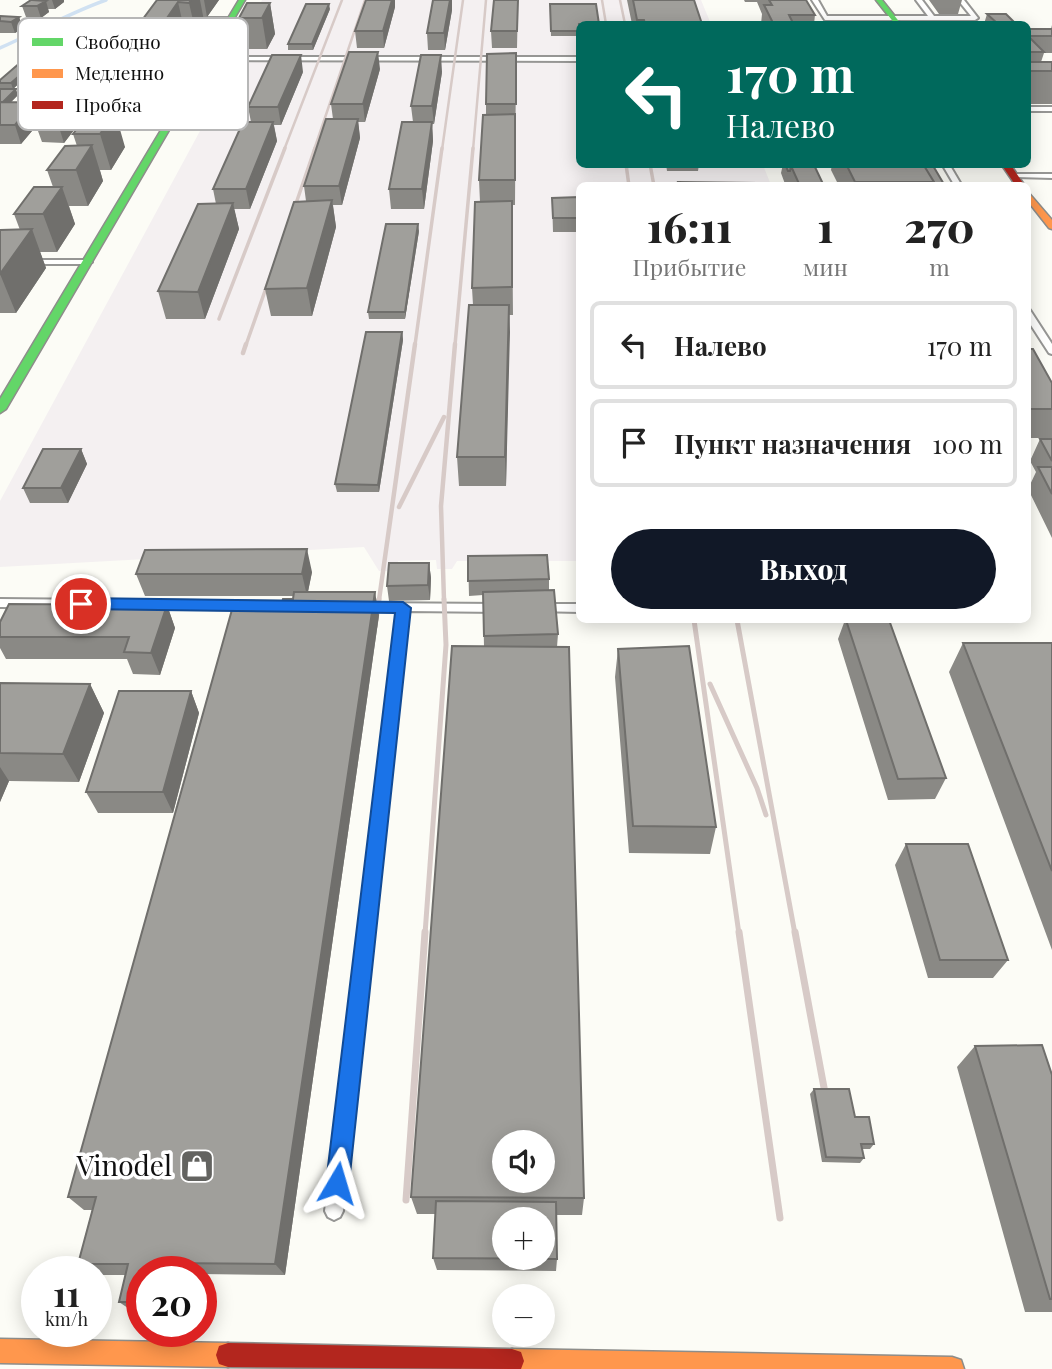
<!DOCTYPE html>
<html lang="ru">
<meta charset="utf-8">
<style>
body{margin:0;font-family:"Playfair Display",serif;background:#f2f2f2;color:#222;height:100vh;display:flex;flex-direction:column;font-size:26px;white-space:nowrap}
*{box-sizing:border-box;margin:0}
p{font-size:23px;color:#767676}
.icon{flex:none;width:38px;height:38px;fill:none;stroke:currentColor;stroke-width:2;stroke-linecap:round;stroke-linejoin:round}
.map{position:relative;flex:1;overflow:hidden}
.sheet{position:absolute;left:576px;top:182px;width:455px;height:441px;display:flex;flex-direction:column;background:#fff;border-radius:10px;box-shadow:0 4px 18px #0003}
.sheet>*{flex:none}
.hud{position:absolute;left:576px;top:21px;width:455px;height:147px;border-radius:10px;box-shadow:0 4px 18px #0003;background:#00695c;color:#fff;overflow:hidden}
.controls{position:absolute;left:492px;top:1130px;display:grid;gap:14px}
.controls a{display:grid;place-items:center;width:63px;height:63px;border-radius:50%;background:#fff;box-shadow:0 4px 18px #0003;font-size:35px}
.speed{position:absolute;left:21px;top:1256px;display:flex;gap:14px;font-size:35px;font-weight:700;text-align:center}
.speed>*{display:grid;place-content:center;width:91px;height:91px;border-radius:50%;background:#fff;box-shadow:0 4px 18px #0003;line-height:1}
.speed small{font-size:18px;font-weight:400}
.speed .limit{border:10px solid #d22;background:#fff;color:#111}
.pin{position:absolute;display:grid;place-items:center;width:60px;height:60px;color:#fff;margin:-30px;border:4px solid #fff;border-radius:50%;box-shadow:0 2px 7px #0007}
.me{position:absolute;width:77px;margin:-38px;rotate:7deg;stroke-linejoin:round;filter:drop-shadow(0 0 5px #0008)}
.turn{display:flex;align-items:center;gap:24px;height:147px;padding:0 35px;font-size:32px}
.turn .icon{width:91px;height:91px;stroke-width:2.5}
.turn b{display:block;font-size:49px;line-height:60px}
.eta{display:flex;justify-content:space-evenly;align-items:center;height:119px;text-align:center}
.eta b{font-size:42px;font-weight:800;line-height:49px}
.cta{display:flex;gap:14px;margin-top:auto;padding:14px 35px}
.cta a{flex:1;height:80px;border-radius:42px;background:#111827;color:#fff;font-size:28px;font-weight:800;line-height:80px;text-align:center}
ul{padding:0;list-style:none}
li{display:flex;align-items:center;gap:21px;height:88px;margin:0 14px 10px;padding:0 21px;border:4px solid #e0e0e0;border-radius:10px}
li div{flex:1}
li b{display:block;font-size:26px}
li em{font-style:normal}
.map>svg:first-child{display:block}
</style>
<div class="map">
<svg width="1052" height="1369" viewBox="0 0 1052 1369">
<rect width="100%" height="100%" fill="#fcfcf6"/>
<!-- industrial -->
<path fill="#f4f0f1" d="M262,0H701L711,24H579V164L763,165L771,185L579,186V561H457L452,569H437L436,560L398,561L396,571H379L364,547L0,567V501L247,44L251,23Z"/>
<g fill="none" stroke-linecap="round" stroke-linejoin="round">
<!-- stream -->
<path stroke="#d0e1f2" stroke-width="3.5" d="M0,48C36,32 69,13 106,0"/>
<!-- lane casing -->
<g stroke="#969694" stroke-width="4">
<path id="lane" d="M812,0H818L827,16H928L916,0H922L934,16H971L958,0H964L978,18L975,20H825Z
M187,18H230L233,20L230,22L189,21Z
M207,57H579V61L205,60Z
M60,105H179L182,107L179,109L58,108Z
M1027,107H1052V111H1027Z
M942,164H949L962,186H955Z
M1014,174H1052V178L1012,177V175Z
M26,260H88L92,262L88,264H26Z
M1027,310H1030L1052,344V354L1049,353L1027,319Z
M0,599L297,602L303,606L297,610L0,607Z
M361,603L500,604L506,608L500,612L408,611L343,1211L340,1217L334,1220L328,1217L325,1211L397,611L357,610L355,607L357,604Z
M539,604H579V612L535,611L533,608Z"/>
</g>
<!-- fast casing -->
<g stroke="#8d8d8a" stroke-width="3">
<path id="fast" d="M239,0H245L6,409L0,413V399Z
M876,0H882L901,24H895Z"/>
</g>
<!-- slow casing -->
<g stroke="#8d8d8a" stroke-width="3">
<path id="slow" d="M1027,191L1052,220V229L1049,228L1027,200Z
M0,1339L228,1343L237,1346L240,1355L237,1364L228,1367L0,1363Z
M512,1349L952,1357L961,1360L964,1369H503L500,1361L503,1352Z"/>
</g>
<!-- jam casing -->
<g stroke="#8d8d8a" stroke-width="3">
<path id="jam" d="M1001,164H1010L1025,186H1016Z
M228,1343L512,1349L521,1352L524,1361L521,1369L228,1367L219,1364L216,1355L219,1346Z"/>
</g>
<!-- lane -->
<use href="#lane" fill="#fffffe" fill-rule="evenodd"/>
<!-- fast -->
<use href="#fast" fill="#63d668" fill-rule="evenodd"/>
<!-- slow -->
<use href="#slow" fill="#ff974d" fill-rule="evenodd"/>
<!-- jam -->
<use href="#jam" fill="#b3261e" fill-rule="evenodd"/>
<!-- rail-far4 -->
<path stroke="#d7cac7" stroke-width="2.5" d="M602,0L606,24
M620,0L625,24
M284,150L342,0
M314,150L365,0
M442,150L463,0
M473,150L486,0"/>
<!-- rail-far3 -->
<path stroke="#d7cac7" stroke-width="3.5" d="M626,164L629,186
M650,164L654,186
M290,221L315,148
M219,319L285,148
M246,345L272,271
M415,345L442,148
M455,345L473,148"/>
<!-- rail-far2 -->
<path stroke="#d7cac7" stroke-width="4.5" d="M243,353L246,344
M399,507L444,417
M379,600L415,344
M444,600L441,506L455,344"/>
<!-- rail-far1 -->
<path stroke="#d7cac7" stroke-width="5" d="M694,620L739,934
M737,620L795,934
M375,627L379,599
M710,684L757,788L766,815
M425,934L446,645L444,599"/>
<!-- rail -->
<path stroke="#d7cac7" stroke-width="7" d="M739,932L780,1218
M795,932L828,1109
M406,1200L425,932"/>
</g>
<!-- wall -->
<path fill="#8a8985" d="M31,0H64V2L55,9H48L49,12L41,18L26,17L22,6Z
M157,0H219L207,17H203L204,21L196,33H185L171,54L174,67L166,79H155L138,105H113L104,72L133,47L137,41L134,31Z
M366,0H395V7L384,48H357L355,31Z
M433,0H452V10L445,50H428L427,33Z
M518,0L517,48H492L491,31Z
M627,0H694L702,24H632Z
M744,0H806L815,15L814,24H761L762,14L757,2H745Z
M929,0H962L958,14H939Z
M270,3L275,34L267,49H244L239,18Z
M550,4L579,24V36H551Z
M330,9L313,50H288V44Z
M987,14L1016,24H984Z
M0,16L19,17L23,28L15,33H0Z
M1052,25V53H1044L1041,62H1052V104H1027V29H1051Z
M516,53L515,205H512L513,315H509L506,486H459L457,457L473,305L472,288L480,202L479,180L486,114V104Z
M50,55L13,89L18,95L11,102L75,103L81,121L64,143L42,142L38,131H32L21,144H0V80Z
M380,69L365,122H358L360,138L342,205H333L336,227L312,316H271L265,289L306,201L304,186L333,119L331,104Z
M303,72L281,125H274L277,141L250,209H234L239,229L205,319H166L158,291L216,204L213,189L251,122L248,107Z
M442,72L434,124H432L433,141L424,209H391L389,189L413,122L411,106Z
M89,113L125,147L111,170H100L103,181L88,206H69L75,224L57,252H40L46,268L16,313H0V230H20L14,214L53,187L47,170L77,146L73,134Z
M666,164H699L698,171H667Z
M783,164H810L824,186H787L788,184H785L781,173Z
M832,164H932L945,186H839L831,170Z
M579,197V232H553L552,198Z
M419,231L405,319H369L368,312Z
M402,332L403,340L379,492H337L335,484Z
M1027,349L1052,383V438H1027Z
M1040,439H1052V538L1028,489L1036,472L1030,461Z
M81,449L87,464L68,503H30L23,488Z
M468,556L549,579V590L558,634L557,647L584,1198L582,1215H556L557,1259L556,1271L437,1270L433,1258L436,1214H417L411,1197L484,647L483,595L469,596Z
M429,563L431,578L430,600L389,601L387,586Z
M312,572L308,592L379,615L285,1275L201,1274V1272H142V1312H134L119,1302L125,1275H96V1272H91L78,1264L92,1210H84L68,1197L281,606L293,599V596H145L136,574Z
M167,605L175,628L160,675L133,674L127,659H6L0,648V622Z
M845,620H889L946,778L935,799L888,800L838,639Z
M963,643H1052V950L949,672Z
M618,649L716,827L710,854L629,853L615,677Z
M0,683L90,684L104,713L79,782L9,781L0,802Z
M191,691L199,713L173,813H98L86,792Z
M906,844L1008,960L993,978H928L895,865Z
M975,1046L1052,1075V1312H1025L957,1067Z
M814,1089L855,1117L874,1144L870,1149H862L864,1158L860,1163L822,1162L810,1094Z"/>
<!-- shaded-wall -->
<path fill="#706f6c" d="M52,0H64V2L55,9Z
M191,0H200L204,21L196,33L189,3Z
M204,0H219L207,17Z
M392,0H395V7L384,48L383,31Z
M450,0H452V10L445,50L444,33Z
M46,1L49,12L41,18L37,6Z
M178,2L185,33L171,54L174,67L166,79L158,47L161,43L158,31Z
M270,3L275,34L267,49L262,18Z
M329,4L330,9L313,50L312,44Z
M19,17L23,28L15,33L11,22Z
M147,47L155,79L138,105L129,71Z
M49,50L50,55L13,89L11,83Z
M378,52L380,69L365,122L363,104Z
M301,55L303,72L281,125L278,107Z
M441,55L442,72L434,124L432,106Z
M16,89L18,95L0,113V105Z
M75,103L81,121L64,143L58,124Z
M115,112L125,147L111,170L100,134Z
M25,113L32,131L21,144L15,125Z
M358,119L360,138L342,205L339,186Z
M273,122L277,141L250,209L246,189Z
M432,122L433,141L424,209L422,189Z
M92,145L103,181L88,206L76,170Z
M62,187L75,224L57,252L43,214Z
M332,200L336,227L312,316L307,288Z
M233,203L239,229L205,319L198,292Z
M418,224L419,231L405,319V312Z
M32,229L46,268L16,313L0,274Z
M509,305L510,332L506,486L505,457Z
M402,332L403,340L379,492L378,485Z
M81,449L87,464L68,503L61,488Z
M307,549L312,572L307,596L302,574Z
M429,563L431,578L430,600L428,585Z
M375,592L379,615L285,1275L275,1264Z
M167,605L175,628L160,675L151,653Z
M90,684L104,713L79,782L63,754Z
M191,691L199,713L173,813L163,792Z
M0,767L9,781L0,802Z
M165,1263L176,1272H164Z"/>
<!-- building -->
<path fill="#a09f9b" stroke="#706f6c" stroke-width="2" fill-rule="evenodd" d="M31,0H32L46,1L37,6H22Z
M157,0H191L189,3L178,2L158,31H134Z
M366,0H392L383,31H355Z
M433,0H450L444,33H427Z
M494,0H518L517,31H491Z
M633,0H694L702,24H645L644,20H637Z
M769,0H806L815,15H789L793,23H773L764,5H772Z
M247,3H270L262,18H239Z
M306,4H329L312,44H288Z
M550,4H596L599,24H579V31H551Z
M987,14H1006L1016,24H998Z
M0,16L19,17L11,22L0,21Z
M1027,29H1052V36H1028L1044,52H1027Z
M36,49L49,50L11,83H0V80Z
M349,52H378L363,104H331Z
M516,53V104H486L487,54Z
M272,55H301L278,107H248Z
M421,55H441L432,106H411Z
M1027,62H1052V71H1027Z
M0,89H16L3,102H0Z
M0,102L75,103L58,124H35L45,113H25L15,125H0Z
M115,112L100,134H73L89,113Z
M515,114V180H479L483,115Z
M326,119H358L339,186H304Z
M243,122H273L246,189H213Z
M402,122H432L422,189H389Z
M92,145L76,170H47L65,146Z
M785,164H810L811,165L791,166L790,171H788Z
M846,164H923L934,182H855Z
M923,164H932L945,186H933L934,182Z
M814,165L824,186H800L791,166Z
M678,182L756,183L757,186H679Z
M34,187H62L43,214H14Z
M579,197V218H553L552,198Z
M332,200L307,288L265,289L294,202Z
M512,201V287L472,288L475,202Z
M233,203L198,292L158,291L198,204Z
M386,224H418L405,312H368Z
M32,229L0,274V230Z
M469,305H509L505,457H457Z
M366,332H402L378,485L335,484Z
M1027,349H1033L1052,383V409H1027Z
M1040,439H1052V461Z
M43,449H81L61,488H23Z
M1038,467H1052V494Z
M307,549L302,574H136L145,550Z
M547,555L549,579L468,581V556Z
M389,563H429L428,585L387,586Z
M554,590L558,634L484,636L483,592Z
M294,592H375L275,1264L165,1263L164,1272H142V1302H119L128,1264H78L96,1197H68L233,606H281L283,599H293Z
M9,604L167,605L151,653L124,652L129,637H0V622Z
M846,620H889L946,778L898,779Z
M963,643H1052V871Z
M452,646L569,647L584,1198L411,1197ZM504,1143H542V1181H504Z
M689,646L716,827L633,826L618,649Z
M0,683L90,684L63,754L0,753Z
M119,691H191L163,792H86Z
M906,844H968L1008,960H940Z
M1042,1045L1052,1075V1299H1050L975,1046Z
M814,1089H849L855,1117H869L874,1144H861L864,1158L826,1157Z
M436,1201L556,1202L557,1259L433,1258ZM504,1220H542V1258H504Z"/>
<!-- route -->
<path fill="#1a73e8" stroke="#114b97" stroke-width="2" d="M81,598L403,602L411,608L349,1183L345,1191L337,1195L329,1191L326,1183L395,613L81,609L74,604Z"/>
<!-- icons -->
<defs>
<g id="shop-square" transform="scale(1.75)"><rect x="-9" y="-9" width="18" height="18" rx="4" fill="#636360" stroke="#fff"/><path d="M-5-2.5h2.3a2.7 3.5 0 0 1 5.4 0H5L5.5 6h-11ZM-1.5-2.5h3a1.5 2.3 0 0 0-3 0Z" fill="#fff"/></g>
</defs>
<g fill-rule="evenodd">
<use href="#shop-square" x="197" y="1166"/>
</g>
<g text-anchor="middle" stroke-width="7" stroke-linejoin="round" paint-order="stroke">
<!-- near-poi labels -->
<g font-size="28" fill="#101010" stroke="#fff" text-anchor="end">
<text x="172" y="1176">Vinodel</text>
</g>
</g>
<!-- legend -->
<rect x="18" y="18" width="230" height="112" rx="10" fill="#fff" stroke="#b7b7b7" stroke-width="2"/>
<rect x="32" y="38" width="31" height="8" fill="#63d668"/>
<rect x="32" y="69" width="31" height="9" fill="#ff974d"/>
<rect x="32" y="101" width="31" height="8" fill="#b3261e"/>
<g font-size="19" fill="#101010">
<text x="75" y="49">Свободно</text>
<text x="75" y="80">Медленно</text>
<text x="75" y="112">Пробка</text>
</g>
</svg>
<div class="controls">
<a><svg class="icon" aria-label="sound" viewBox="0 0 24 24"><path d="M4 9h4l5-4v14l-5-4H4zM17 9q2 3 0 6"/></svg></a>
<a>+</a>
<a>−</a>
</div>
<div class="speed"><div>11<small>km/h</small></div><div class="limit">20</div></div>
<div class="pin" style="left:81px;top:604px;background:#d93025"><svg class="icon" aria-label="arrive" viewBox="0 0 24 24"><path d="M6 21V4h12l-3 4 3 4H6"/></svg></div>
<svg class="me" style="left:337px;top:1183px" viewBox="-20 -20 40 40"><path d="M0-17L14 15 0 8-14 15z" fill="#1a73e8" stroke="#fff" stroke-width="4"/></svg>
<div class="hud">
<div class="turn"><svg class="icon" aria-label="left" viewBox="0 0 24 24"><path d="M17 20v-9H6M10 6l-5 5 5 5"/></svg><div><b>170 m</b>Налево</div></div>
</div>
<section class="sheet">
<div class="eta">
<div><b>16:11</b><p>Прибытие</p></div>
<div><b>1</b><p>мин</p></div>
<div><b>270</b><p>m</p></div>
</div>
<ul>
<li><svg class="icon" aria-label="left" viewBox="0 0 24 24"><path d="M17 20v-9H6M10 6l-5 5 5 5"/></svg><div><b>Налево</b></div><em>170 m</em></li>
<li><svg class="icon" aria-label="arrive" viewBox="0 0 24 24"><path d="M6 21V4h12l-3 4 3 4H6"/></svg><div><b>Пункт назначения</b></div><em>100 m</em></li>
</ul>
<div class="cta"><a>Выход</a></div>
</section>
</div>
